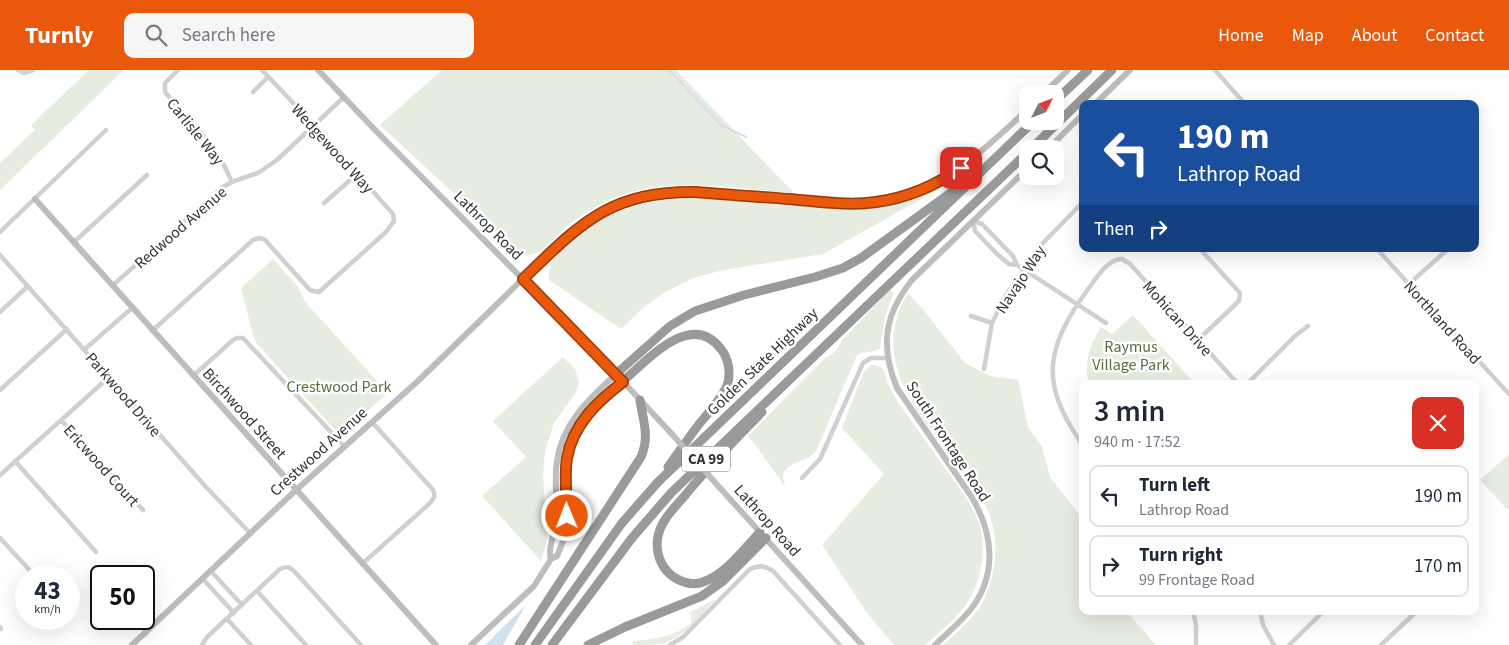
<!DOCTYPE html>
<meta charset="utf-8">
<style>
body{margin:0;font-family:"Source Sans 3",sans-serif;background:#f6f6f7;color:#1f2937;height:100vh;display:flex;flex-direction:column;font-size:19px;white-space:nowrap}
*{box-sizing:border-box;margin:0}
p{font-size:16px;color:#747a83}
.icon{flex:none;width:28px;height:28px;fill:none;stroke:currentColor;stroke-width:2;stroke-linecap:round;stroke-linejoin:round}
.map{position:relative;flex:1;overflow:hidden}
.drawer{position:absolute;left:1079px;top:310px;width:400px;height:235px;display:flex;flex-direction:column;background:#fff;border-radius:10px;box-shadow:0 5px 20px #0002}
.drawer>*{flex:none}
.banner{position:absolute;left:1079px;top:30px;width:400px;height:152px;border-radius:10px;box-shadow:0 5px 20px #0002;background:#1a4fa0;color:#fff;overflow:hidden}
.needle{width:32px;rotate:48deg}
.controls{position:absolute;left:1019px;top:15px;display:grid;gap:10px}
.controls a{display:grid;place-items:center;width:45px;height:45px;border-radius:10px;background:#fff;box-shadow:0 5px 20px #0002;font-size:25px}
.speed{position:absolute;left:15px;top:495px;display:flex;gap:10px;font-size:25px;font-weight:700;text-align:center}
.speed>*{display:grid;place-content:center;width:65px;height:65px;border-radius:50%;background:#fff;box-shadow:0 5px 20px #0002;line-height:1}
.speed small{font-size:12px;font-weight:400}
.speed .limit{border:2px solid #111;border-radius:8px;background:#fff;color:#111}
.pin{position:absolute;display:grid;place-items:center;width:42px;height:42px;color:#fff;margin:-21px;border-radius:10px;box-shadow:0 2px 8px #0006}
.me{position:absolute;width:55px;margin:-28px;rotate:359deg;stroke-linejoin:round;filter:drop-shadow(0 0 4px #0008)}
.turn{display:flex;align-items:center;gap:18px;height:105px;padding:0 15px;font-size:22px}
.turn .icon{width:65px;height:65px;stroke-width:2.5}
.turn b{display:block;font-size:35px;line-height:42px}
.then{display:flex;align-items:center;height:48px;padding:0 15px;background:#0003;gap:10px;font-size:19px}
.round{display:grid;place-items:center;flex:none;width:52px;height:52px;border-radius:10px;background:#f6f6f7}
.head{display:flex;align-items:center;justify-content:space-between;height:85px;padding:0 15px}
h1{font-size:30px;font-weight:600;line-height:38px}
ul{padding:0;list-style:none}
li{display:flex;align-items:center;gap:15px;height:62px;margin:0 10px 8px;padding:0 5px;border:2px solid #e0e1e3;border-radius:10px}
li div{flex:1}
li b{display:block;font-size:19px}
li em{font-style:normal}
header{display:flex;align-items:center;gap:30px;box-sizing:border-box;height:70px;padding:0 25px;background:#ea580c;color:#fff}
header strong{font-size:24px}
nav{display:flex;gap:28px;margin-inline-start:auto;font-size:18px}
.search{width:350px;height:45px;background:#f6f6f7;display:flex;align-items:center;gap:12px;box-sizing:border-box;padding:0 18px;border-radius:10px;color:#747a83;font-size:19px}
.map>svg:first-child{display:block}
</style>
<header>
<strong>Turnly</strong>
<div class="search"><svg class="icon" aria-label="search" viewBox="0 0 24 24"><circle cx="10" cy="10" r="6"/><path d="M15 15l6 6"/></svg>Search here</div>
<nav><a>Home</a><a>Map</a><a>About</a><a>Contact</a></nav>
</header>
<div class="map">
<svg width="1509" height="575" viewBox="0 0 1509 575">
<rect width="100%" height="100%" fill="#fff"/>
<!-- green -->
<path fill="#e6ecdf" d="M89,0H124L0,120V93L35,60L31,55Z
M442,0H676L794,123C734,119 664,104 607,131C593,138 580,146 568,155C558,164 548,178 536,183C530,186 525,185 518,183L380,55Z
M943,117L823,184L723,200L693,208L667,221L644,237L621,259L549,210C548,192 554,187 567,175C605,140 647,128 698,128L863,139L910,130Z
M273,189L298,217L305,232L388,323L343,362H337L257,274L253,265L241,218Z
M890,220L894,223L886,242L880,278C873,284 864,280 857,285L816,381C804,396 774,390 786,418L754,373L748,366L825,288C832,286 839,278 841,271Z
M908,223L925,242L965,293L990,306L1018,310L1028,357L1042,377L1050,407L1082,448V541H1126L1156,575H943C956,563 970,552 980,537C997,507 1002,466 985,435C949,368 858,307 908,223Z
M1133,245L1195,314H1089C1083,292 1090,276 1101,257L1112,264Z
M563,287L575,299L579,311L576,322L554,353L545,381L543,405L547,464L546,475L541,491L482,426L526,387L493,351Z
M872,295C886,295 884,305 889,316C891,321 895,326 897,331C912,352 927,372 941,393C957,415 978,439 982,466C985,487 980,510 970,528C959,547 941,561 925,575H894L867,543L822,475L884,404L842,358L864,301Z
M1509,384V439L1506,438L1480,410Z
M716,529C700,545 684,568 661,574C653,575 642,575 633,575L632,571C655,569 674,568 692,552L690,542Z"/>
<!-- water -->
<path fill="#cfe2ee" d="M526,535L503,575H485Z"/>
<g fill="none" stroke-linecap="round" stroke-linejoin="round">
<!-- stream -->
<path stroke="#cfe2ee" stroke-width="2" d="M669,0L721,55L746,67"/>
<!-- street -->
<path stroke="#d0d0d0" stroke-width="4.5" d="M18,0L24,3L33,0
M178,0L165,13V22L207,70L221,89L232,112
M1215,0L1245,34
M253,22L268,7
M324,133L357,104
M973,151L982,154L1013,186L1017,195L1023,199L1106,253
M973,151L975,161L997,184L1009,194L1017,195
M0,162L106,60
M73,173L147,105
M1377,179L1509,324
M0,185L207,418L249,462
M1409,214L1448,179
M112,216L223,117L232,112L258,103L277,90L343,28
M0,242L28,216
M971,246L992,253
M152,261L253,170L260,168L265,170L310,220L319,222L386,162L394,151L393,144L314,55L262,0
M1198,270L1239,231L1240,223L1200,179
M85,279L132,238
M984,299L992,253L1006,225L1042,174L1082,133
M193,306L232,271L237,268H243L344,376
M1247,314L1295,266L1308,256
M0,320L67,259
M61,350L143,440
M1082,374C1037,310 1047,275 1091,215C1098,205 1110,188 1122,189L1130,194L1238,314
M15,391L96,482
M0,405L109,307
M802,408L820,389L863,293L871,288H887
M0,468L35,506
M362,494L429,434C433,430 436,426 433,420L372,352
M210,500L242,535
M202,508L234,543
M257,521L306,575
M1193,541L1196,555V575
M1260,541L1263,555L1274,575
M227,549L251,575
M0,557L1,559
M202,575L207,567L280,499C287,496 290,497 295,502L361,575
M670,575L683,567L749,500C757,495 765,495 773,501L840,575
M1289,575L1324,541
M1381,575L1417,541"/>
<!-- secondary -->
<path stroke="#bdbdbd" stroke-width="6" d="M318,0L376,61L603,290L670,362
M1043,24L1068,0
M1095,34L1130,0
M1048,79L1082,45
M35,129L436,575
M720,418L862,575
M551,489C547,477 556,462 557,448C557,429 554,410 557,391C562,353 590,328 616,304
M132,575L296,420L418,311L567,166L594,146L613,137L655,124L675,122L855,133C933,129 973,90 1028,39
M471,575L534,516L551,489L557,486C561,477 565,467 567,457C569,438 565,418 566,399C568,359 593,335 623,311
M935,575C947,563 960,553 971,539C998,504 993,462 971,426L897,318C880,276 884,245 912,210L1028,98"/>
<!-- highway -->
<path stroke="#9a9a9a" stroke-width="9" d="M1055,31L1088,0
M1031,79L1112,0
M616,304L670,256L695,241L744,225L815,207L843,198L861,188L963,114
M623,311C647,291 691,239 721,279C729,289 731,304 727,316C721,329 709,342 700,353C689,367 679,382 668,397
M760,462C744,479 726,504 703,512C696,515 689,514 681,511C658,501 651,475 663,453C669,442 679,433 687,423C710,395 736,369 762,342
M519,575L641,387C650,366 643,351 640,330
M535,575L622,453L658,412L1034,51
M552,575L632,468L671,423L1028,82
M588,575L625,557L702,526L723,511L766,468"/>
<!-- secondary-bridge -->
<path stroke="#bdbdbd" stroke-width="6" d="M670,362L720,418"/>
</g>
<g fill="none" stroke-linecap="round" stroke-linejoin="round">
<!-- route casing -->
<g stroke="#983908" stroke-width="12">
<path id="route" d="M567,446C567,427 564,407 567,388C573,354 598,331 623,312L523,209C581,153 610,121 696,122C730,125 765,127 799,130C824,132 851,136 876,132C907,128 936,115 961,98"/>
</g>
<!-- route -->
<use href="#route" stroke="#ea580c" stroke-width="9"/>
</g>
<g text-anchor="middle" stroke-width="5" stroke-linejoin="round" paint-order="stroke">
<!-- shield labels -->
<rect fill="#fff" stroke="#707070" stroke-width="1" x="682" y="376.5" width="48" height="25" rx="4"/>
<g font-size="15" font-weight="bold" fill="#333">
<text x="706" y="394">CA 99</text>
</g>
<!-- street labels -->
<g font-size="16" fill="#333" stroke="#fff">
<text transform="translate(196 61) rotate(51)" y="6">Carlisle Way</text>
<text transform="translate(333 78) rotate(48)" y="6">Wedgewood Way</text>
<text transform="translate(489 155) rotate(45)" y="6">Lathrop Road</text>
<text transform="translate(180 157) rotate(-41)" y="6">Redwood Avenue</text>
<text transform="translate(1020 209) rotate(-57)" y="6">Navajo Way</text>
<text transform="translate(1178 248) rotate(48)" y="6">Mohican Drive</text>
<text transform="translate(1443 252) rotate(48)" y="6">Northland Road</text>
<text transform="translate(762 291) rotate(-44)" y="6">Golden State Highway</text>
<text transform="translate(124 324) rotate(49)" y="6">Parkwood Drive</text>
<text transform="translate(245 343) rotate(48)" y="6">Birchwood Street</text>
<text transform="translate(949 371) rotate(57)" y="6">South Frontage Road</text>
<text transform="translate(318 381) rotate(-42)" y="6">Crestwood Avenue</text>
<text transform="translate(102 395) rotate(48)" y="6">Ericwood Court</text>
<text transform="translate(768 450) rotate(48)" y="6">Lathrop Road</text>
</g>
<!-- park labels -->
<g font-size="16" fill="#56703f" stroke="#fff">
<text x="1131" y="282">Raymus<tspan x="1131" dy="18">Village Park</tspan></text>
<text x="339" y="322">Crestwood Park</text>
</g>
</g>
</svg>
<div class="controls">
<a><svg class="needle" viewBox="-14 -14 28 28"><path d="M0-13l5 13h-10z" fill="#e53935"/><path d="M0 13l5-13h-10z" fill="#747a83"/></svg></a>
<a><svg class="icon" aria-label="search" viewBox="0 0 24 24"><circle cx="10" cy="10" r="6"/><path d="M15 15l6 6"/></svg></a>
</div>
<div class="speed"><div>43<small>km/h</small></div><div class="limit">50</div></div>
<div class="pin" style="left:961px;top:98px;background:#d93025"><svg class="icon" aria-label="arrive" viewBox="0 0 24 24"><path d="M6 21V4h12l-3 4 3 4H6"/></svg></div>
<svg class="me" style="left:567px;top:446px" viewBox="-20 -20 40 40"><circle r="17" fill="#ea580c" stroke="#fff" stroke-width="3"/><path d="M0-11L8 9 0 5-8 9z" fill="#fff"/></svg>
<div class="banner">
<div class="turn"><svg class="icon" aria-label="left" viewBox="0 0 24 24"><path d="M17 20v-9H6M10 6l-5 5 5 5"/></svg><div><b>190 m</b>Lathrop Road</div></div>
<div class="then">Then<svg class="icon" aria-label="right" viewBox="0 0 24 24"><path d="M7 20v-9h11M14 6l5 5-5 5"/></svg></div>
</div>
<section class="drawer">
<div class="head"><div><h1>3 min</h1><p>940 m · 17:52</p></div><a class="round" style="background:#d93025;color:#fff"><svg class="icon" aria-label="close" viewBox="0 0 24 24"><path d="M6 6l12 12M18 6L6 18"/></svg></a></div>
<ul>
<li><svg class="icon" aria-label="left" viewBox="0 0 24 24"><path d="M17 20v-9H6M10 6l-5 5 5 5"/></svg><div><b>Turn left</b><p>Lathrop Road</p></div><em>190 m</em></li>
<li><svg class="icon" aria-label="right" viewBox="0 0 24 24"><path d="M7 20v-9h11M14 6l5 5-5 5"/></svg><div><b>Turn right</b><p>99 Frontage Road</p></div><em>170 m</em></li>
</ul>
</section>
</div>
